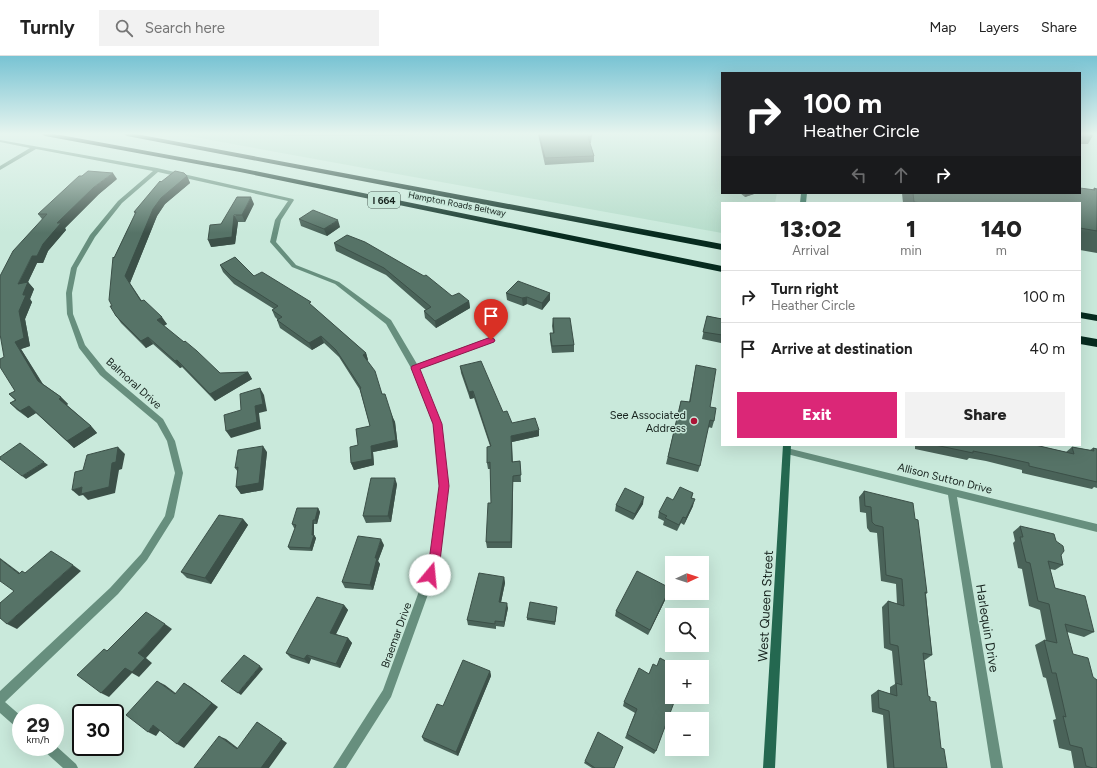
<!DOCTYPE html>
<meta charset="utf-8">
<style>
body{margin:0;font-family:Figtree,sans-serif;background:#f2f2f2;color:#222;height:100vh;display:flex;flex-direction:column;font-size:15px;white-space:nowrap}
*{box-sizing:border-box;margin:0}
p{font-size:13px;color:#767676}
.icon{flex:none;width:22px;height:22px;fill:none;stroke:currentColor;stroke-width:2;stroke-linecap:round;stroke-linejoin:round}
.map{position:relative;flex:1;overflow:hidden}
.drawer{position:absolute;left:721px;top:146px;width:360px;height:244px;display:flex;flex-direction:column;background:#fff;border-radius:0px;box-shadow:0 4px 16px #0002}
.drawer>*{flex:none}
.top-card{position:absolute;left:721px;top:16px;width:360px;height:122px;border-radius:0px;box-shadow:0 4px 16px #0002;background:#202124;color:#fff;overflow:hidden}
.needle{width:26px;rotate:87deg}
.controls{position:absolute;left:665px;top:500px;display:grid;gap:8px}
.controls a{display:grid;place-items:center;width:44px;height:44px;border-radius:0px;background:#fff;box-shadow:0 4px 16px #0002;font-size:20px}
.speed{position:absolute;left:12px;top:648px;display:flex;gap:8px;font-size:20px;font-weight:700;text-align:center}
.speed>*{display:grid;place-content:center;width:52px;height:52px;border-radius:50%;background:#fff;box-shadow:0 4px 16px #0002;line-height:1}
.speed small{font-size:10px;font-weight:400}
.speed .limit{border:2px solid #111;border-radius:6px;background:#fff;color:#111}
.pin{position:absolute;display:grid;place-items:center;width:34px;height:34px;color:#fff;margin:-41px -17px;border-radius:50% 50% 50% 0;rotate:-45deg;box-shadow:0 0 4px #0007}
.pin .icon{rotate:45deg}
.me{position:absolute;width:44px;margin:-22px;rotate:17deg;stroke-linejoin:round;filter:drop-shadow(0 0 3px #0008)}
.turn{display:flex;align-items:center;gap:14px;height:84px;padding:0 16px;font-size:18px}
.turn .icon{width:52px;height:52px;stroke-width:2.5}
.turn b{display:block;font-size:28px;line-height:34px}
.lanes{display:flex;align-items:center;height:38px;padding:0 16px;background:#0003;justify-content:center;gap:20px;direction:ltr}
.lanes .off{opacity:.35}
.eta{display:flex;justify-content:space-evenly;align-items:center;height:68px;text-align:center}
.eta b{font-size:24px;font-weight:800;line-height:28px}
.action{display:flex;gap:8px;margin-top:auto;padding:8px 16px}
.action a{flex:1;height:46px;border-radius:0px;background:#db2777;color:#fff;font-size:16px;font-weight:800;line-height:46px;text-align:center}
.action a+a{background:#f2f2f2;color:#222}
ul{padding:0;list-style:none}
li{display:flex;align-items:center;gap:12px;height:52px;padding:0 16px;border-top:1px solid #e0e0e0}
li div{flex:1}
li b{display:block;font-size:15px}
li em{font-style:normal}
header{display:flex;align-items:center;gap:24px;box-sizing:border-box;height:56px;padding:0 20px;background:#fff;border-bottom:1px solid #e0e0e0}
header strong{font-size:19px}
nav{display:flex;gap:22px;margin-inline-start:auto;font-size:14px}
.search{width:280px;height:36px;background:#f2f2f2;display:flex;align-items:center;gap:10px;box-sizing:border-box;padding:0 14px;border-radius:0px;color:#767676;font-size:15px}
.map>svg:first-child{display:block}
</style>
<header>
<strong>Turnly</strong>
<div class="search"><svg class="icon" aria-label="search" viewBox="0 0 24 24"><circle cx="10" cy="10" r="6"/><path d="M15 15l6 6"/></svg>Search here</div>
<nav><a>Map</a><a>Layers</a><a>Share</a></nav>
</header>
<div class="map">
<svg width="1097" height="712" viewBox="0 0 1097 712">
<rect width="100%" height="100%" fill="#c9e9db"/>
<!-- built -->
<path fill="#b6ddcb" d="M177,78H722V137H777L775,147H722V177Z"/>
<!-- green -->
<path fill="#88c5ac" d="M280,78H425L400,80H285Z"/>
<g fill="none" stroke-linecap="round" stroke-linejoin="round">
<!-- minor -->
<path fill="#678f7e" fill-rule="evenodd" d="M0,84L157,112L293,143L294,144L281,164L276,186L296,209L339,226L391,264L417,308L488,282H494L495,284L494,286L419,313L441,367L448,430L440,505L391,641L346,712H333L383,634L430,505L440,430L433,367L411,312L386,268L335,228L292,211L270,186L275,164L288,145L158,116L122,147L95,181L77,212L72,237L73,258L85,289L106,315L163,363L175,385L183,417L174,461L147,504L118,538L5,646L21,660V674L17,672L0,657V635L110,532L141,498L165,460L175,417L167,385L157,367L100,319L79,292L67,258L66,237L71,212L90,179L118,145L153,115L36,93L0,114V110L30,92L0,86Z
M787,392L1097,468V476L957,441L1003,712H991L948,439L787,398L784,397L783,395L784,393Z
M55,689L76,708L78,712H63L44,695L42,691H55Z"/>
<!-- secondary -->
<path fill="#246850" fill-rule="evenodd" d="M801,137H807L806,147H800Z
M783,389H791L775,712H763Z"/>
<!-- motorway -->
<path fill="#072b1f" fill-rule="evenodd" d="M41,78H55L240,112L722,210V216L240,116L45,80Z
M124,78H136L722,188V194L127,80Z
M1080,256L1097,259V265L1080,262Z
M1080,280L1097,283V291L1080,288Z"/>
</g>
<!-- wall -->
<path fill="#4a6359" d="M538,78H592L591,87H590L594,100V106L545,109Z
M1080,78L1093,79L1092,81L1088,88H1080Z
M187,120L190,127L165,148L157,160L130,227L142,245L167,268L164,270L220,317L248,316L252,323L215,345L182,311L180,312L153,288L146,292L121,267L116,260L112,250L114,202L135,158L134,156L161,126Z
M117,123L99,138L65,172L66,174L48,195L43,207H37L28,226L34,233L30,243L32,246L25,263L30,290L21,293L43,328L61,341L68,348L67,349L91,370L97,377L74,392L36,357L28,362L17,354L10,347L15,344L9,338L15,335L4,301L42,163L38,158Z
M1094,132L1097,133V197L1080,194V147H903L902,137H1080L1093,134Z
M740,137H757L745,141Z
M254,148L245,166H238L235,188L211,191L221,168Z
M299,163L340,171L327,180L301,170Z
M334,187L452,240L469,245L470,252L436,272L425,262L424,255L426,254L386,219L336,195Z
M220,209L254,220L312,250L366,297L368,304L367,305L395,366L398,391L373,396L374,409L354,414L351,407L358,389L370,370L360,334L339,301L324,287L312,294L280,272L277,264H278L275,261L272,254L274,253L234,228L223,216Z
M506,237H550V244L542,254L527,248L523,250L507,244Z
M707,260L722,263V284L721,287L702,283Z
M553,262L574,289V296L552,297L550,284V277H553L552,270Z
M696,309L710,351L714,365L712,372L708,371L700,410L698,416L666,408L681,345L689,346Z
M460,310L512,367L539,380L512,386L513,406L520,405L521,426H513L512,492H487L486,486L491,447L490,413H488L487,407L490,390L474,342L470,343L461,317Z
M912,389H1035L1066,396L1072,391L1090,394L1093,392L1097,393V432L1094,431L1092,433L1022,417V414L986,405L969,402L967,404L915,393V390Z
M267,396L263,434L241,438L236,431L238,416L235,412Z
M397,428L391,466L366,467L363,460Z
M864,435L915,463L927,537L926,538L932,599L925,604H924L928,640L930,645L941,692L947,712H887L883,659L872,656L871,639L878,634L890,638V631L895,628L892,595L884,592L882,551L888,545L897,548L896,528L881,525L877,477L870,476L867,472L866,457L860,456L859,441Z
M693,437L692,442L693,450L684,469L681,467L677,475L663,469L664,465L658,462L659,456L673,444Z
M643,448L633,464L615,455L616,449Z
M318,452L320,456L317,468H314V479L316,482L312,495L290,494L288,491L295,472H294L292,468Z
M243,463L248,469L211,528L187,522L181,516Z
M1020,470L1061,499L1063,509L1055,514L1050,513L1055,532L1094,576L1084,581L1067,576L1097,712H1074L1071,695L1059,692L1053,664L1056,663L1046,622L1043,621L1035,589L1044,584L1046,585L1040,554L1029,550L1022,513L1018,512L1013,487L1015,485L1013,476Z
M384,489L378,505L380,508L373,534L345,532L342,526Z
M504,521L505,527L501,546L508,552L504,571L496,570V573L468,569L467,564Z
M668,538L648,579L615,560L616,555Z
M344,549L348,554L336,578L348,582L352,587L340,612L311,603L309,608L291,602L286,597Z
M557,551L555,569L527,564V562Z
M657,610L656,695L654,698L625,682L635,657L623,650L624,646L649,618Z
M490,615L491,620L458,700L424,685L422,681L443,650Z
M585,705L614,712H592L584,707Z"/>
<!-- shaded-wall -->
<path fill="#3c5048" d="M113,117L117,123L99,138L65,172L66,174L48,195L43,207H37L28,226L34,233L30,243L32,246L25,263L30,290L21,293L45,332L38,325L15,286L19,255L23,239V238L18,228L32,200L43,188L57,167L94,131Z
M187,120L190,127L165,148L157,160L130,227L125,220L153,153L161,142Z
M746,137H757L745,141Z
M251,141L254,148L245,166L242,159Z
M234,159L238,166L235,188L211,191L208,184Z
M338,164L340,171L327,180L324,173Z
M550,237V244L542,254V247Z
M527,241V248L523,250L522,242Z
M469,245L470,252L436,272L435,265Z
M162,261L167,268L161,271L157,264Z
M321,280L324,287L312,294L309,287Z
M148,281L153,288L146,292L141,285Z
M366,297L368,304L365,306L363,299Z
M177,304L182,311L180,312L175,305Z
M248,316L252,323L215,345L210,338Z
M260,332L264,339L267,355L259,357L261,373L231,382L226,375L255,350Z
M473,335L474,342L470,343L469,336Z
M61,341L68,348L66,349L59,343Z
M29,350L36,357L28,362L20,355Z
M392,360L395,366L398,391L373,396L374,409L354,414L351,407L371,390Z
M91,370L97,377L74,392L67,385Z
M539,374V380L512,386L511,380Z
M263,390L267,396L263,434L241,438L236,431Z
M118,391L125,398L122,413L119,414L115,437L88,444L83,439L79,440L72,434L82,431L112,407Z
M44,406L48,409L26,423L22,420Z
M513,420V426L512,492L511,486Z
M395,422L397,428L391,466L388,460Z
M644,441L643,448L633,464L635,458Z
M695,443L693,450L684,469L686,462Z
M318,452L320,456L317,468L315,464Z
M243,463L248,469L211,528L205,522Z
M313,464L314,468V480V479L316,482L312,495L310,492L312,479Z
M381,483L384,489L378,505L380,508L373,534L370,529L375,502Z
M0,502L28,523L19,518L0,503Z
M73,509L81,515L17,573L7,568Z
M504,521L505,527L500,551L499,546Z
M670,532L668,538L648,579L650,574Z
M507,547L508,552L504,571V566Z
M344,549L348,554L334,582L330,577Z
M165,568L172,573L146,602L152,607L139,621L132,617L109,641L101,637Z
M348,582L352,587L340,612L336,608Z
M307,599L311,603L309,608L304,603Z
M260,610L263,613L241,639L238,637Z
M490,615L491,620L458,700L456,696Z
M157,625L165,629L182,642L175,638Z
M184,627L191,631L218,651L184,692L177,688Z
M257,666L287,687L269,712H261Z
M153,669L161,673L156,680L148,676Z
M219,680L226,683L243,696L237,693Z"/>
<!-- building -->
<path fill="#567367" stroke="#3c5048" d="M539,78H591L592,80L588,81L594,100L545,102Z
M1080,78H1091L1093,79H1090L1092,81H1080Z
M88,115L113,117L94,131L57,167H61L43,188L37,200H32L18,228L28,226L23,238V239H26L19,255L24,282L15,286L38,325L61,341L59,343L91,370L67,385L29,350L20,355L10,347L16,344L9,338L15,335L0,311V303L4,301L0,278V220L13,195L47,158H38L79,120H82Z
M175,115L184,117L187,120L161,142L153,153L125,220L141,245L144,244L162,261L157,264L184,286L185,285L197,295L220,317L248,316L210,338L177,304L175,305L148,281L141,285L116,260L110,250H112L109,244L113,201L114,202L136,156H134L160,125L161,126Z
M1080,132L1095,134L1094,132L1097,133V175L1080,172V147H922L914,146L913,137H1080Z
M237,141H251L242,159H234L232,181L208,184L210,169L221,168Z
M313,154L338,164L324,173L299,163Z
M347,179L365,186L424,220L426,219L452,240L459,237L469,245L435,265L424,255L431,251L384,212L334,187Z
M235,201L254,220L262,216L311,246L309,247L366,297L363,299L375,315L382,338H385L392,360L396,384L371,390L372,403L351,407L350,391L358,389L356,373L370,370L360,333L361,332L336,294L321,280L309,287L277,264L282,261L272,254L278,250L231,220L220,209Z
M518,225L550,237L542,247L527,241L522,242L506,237Z
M707,260L722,263V279L703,276Z
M553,262H570L574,289L552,290L550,277H554Z
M481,305L503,356L507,355L512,367L535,362L539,374L511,380L512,406L520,405L521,419L513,420L511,486H486L488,447H491L490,406L487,407V391L491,390L473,335L469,336L460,310Z
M696,309L716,313L710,351L716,352L714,365L710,364L700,410L668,401L681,345L690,346Z
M260,332L263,348L255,350L257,366L226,375L224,359L241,354L240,338Z
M20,387L44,406L22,420L0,403V401Z
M935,389H1035L1074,398L1072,391L1094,395L1093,392L1097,393V426L1029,410V407L993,399L973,395V397Z
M263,390L259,427L236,431L238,411L235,412L238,394Z
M118,391L116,406L112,407L109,431L81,438L82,431L72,434L75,416L83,414L87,399Z
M371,422H395L388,460H363Z
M680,431L693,437L691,442L695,443L686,462L683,461L679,469L665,462L667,460L659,456L667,441L673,444Z
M625,432L644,441L635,458L616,449Z
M864,435L913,447L915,463L918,464L927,537L925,536L932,599L923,597L928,640L930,641V645L936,646L941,692L944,693L947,712H894L889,655L879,652L878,634L897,640L896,627L902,629L898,590L890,588L888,545L904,550L902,523L886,519L883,471L875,469L872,466L871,451L865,450Z
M297,452H318L315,464H313L312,479H314L310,492L288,491L296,469L292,468Z
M219,459L243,463L205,522L181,516Z
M1020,470L1054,478L1056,485L1063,490L1064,495L1061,499L1063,509L1048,505L1055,532L1085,540L1094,576L1065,568L1073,598L1088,602L1093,621L1097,624V712H1093L1086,710L1082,692L1070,689L1063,660L1066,661L1056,617H1052L1044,584L1057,587L1049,548L1038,545L1030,507L1026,506L1020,481H1023Z
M358,480L381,483L375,502H377L370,529L342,526Z
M51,495L73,509L7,568L0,562V547L14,535L0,525V503L19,518L22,515L25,517Z
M637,515L670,532L650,574L616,555Z
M479,517L504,521L499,546L507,547L504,566L495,565V568L467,564Z
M317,541L344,549L330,577L348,582L336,608L307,599L304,603L286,597Z
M530,546L557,551L555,566L527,562Z
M146,556L165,568L138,597L145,602L132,616L125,612L101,637L77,619L104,593L107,595Z
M244,599L260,610L238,637L221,625Z
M660,602L677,611H672V641H676L656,695L627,678L637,653L624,646L639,612L649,618L653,608L657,610Z
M463,604L490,615L456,696L422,681L437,648L443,650Z
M157,625L175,638L184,627L212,647L177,688L153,669L148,676L126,659Z
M257,666L282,683L261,712H194L219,680L237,693Z
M598,676L623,691L614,712H595L585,705Z"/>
<!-- sky -->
<linearGradient id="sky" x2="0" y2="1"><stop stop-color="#78c3d3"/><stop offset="0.44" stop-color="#e7f5ef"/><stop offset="1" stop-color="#e7f5ef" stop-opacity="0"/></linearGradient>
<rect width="1097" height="177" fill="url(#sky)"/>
<!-- route -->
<path fill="#db2777" stroke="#8e194d" d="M491,281L495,284L494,286L420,313L442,368L449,430L440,505L433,523L430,525L426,523L424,519L429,505L439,430L433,368L411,312L412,310Z"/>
<!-- markers -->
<circle fill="#aa1436" stroke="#c9e9db" stroke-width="1.5" cx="694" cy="365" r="4"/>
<g text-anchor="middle" stroke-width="3" stroke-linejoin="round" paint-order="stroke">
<!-- far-street labels -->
<g font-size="9" fill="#17231e" stroke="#c9e9db">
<text transform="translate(457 148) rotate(11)" y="3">Hampton Roads Beltway</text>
</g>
<!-- shield labels -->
<rect fill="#c9e9db" stroke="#4c5e57" stroke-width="1" x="368" y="136" width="32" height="16" rx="3"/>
<g font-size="10" font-weight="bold" fill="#17231e">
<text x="384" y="148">I 664</text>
</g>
<!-- street labels -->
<g font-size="11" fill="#17231e" stroke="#c9e9db">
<text transform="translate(134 327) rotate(42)" y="4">Balmoral Drive</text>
<text transform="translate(945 422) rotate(14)" y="4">Allison Sutton Drive</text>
<text transform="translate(396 579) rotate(-70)" y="4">Braemar Drive</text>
</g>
<!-- poi labels -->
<g font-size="11" fill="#17231e" stroke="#c9e9db" text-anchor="end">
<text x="686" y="363">See Associated<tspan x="686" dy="13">Address</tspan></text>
</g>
<!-- near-street labels -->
<g font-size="13" fill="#17231e" stroke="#c9e9db">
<text transform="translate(765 550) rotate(-87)" y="5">West Queen Street</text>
<text transform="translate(988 572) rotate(81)" y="5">Harlequin Drive</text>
</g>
</g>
</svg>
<div class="controls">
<a><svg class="needle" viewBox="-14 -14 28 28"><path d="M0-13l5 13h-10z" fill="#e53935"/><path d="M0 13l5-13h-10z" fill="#767676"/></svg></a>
<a><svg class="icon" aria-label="search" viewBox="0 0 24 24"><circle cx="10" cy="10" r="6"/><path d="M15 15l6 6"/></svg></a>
<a>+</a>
<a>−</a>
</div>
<div class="speed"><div>29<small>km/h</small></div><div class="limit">30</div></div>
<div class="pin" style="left:491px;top:284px;background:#d93025"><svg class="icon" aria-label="arrive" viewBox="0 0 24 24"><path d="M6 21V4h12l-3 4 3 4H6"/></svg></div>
<svg class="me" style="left:430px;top:519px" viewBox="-20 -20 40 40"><circle r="19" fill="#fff"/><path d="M0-13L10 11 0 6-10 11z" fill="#db2777"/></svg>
<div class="top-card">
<div class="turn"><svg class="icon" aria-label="right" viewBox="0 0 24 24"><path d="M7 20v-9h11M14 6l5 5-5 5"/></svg><div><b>100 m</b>Heather Circle</div></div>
<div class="lanes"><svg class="icon off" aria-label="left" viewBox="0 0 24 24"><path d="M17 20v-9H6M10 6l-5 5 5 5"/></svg><svg class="icon off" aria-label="ahead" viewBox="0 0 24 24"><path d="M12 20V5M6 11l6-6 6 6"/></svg><svg class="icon" aria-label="right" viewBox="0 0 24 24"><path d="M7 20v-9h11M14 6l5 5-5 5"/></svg></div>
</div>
<section class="drawer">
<div class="eta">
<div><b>13:02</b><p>Arrival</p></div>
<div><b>1</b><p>min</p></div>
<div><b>140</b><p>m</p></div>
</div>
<ul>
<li><svg class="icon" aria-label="right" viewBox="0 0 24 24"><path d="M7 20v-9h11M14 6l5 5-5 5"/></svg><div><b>Turn right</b><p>Heather Circle</p></div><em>100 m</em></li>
<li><svg class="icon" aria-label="arrive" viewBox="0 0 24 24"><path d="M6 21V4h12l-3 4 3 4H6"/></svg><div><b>Arrive at destination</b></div><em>40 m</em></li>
</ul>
<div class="action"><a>Exit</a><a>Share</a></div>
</section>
</div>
